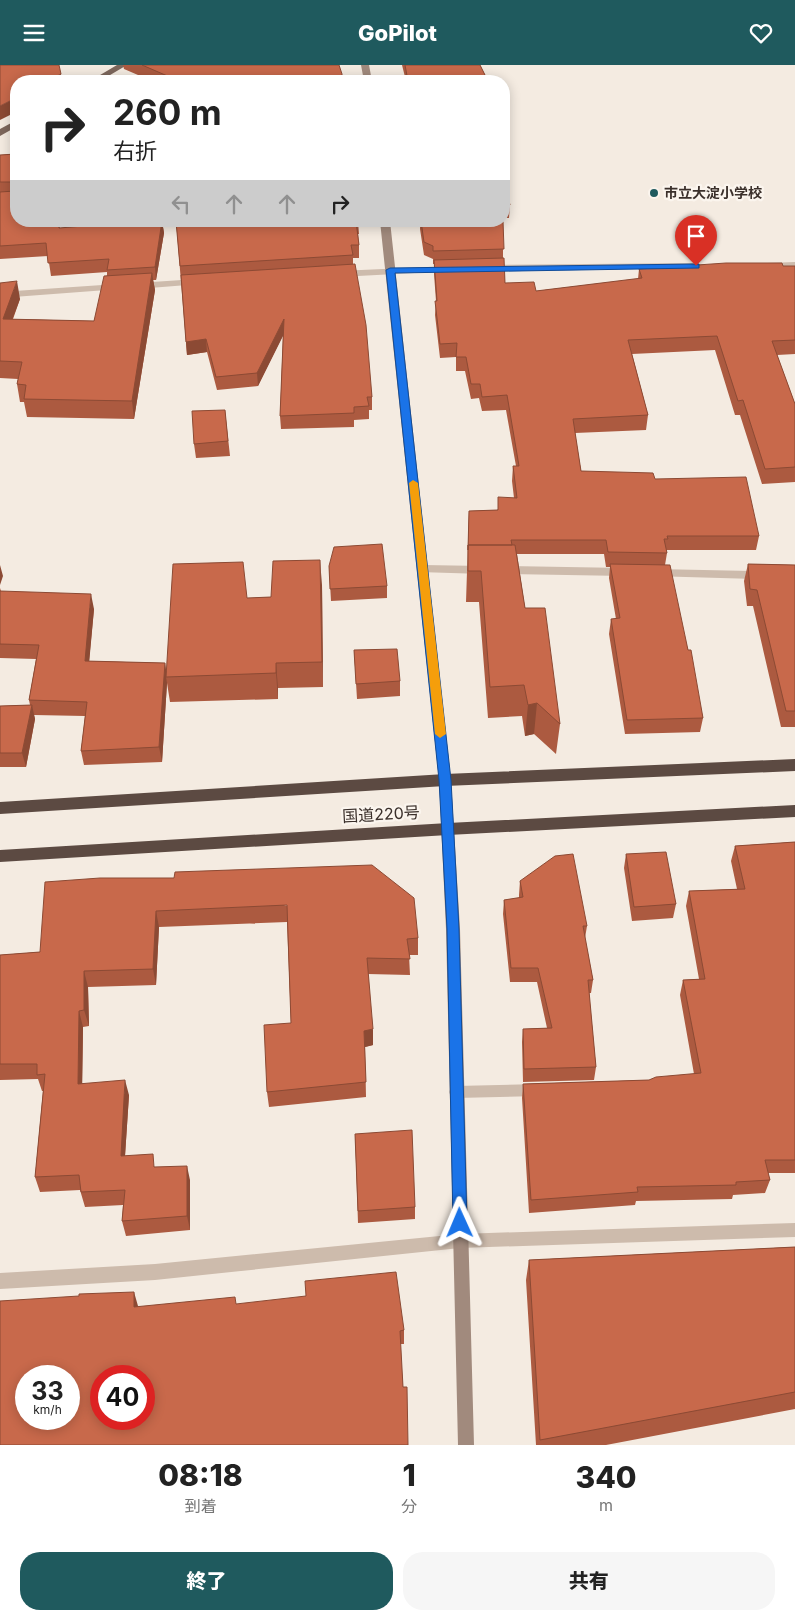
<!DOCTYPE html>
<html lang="ja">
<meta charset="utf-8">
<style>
body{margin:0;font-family:Inter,"Noto Sans JP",sans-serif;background:#f6f6f6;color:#222;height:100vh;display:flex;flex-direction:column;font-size:19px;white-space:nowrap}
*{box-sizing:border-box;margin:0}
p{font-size:16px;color:#767676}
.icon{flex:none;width:28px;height:28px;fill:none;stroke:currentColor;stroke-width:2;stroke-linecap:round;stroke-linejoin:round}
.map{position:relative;height:1380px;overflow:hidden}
.details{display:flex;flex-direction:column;background:#fff;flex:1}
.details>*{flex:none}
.banner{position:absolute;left:10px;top:10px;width:500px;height:152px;border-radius:20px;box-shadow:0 2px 12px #0003;background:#fff;color:#222;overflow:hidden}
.speed{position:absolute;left:15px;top:1300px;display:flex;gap:10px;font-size:25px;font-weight:700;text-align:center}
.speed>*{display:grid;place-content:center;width:65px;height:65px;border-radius:50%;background:#fff;box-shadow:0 2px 12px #0003;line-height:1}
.speed small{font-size:12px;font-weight:400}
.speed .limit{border:8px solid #d22;background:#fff;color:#111}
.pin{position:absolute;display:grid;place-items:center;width:42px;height:42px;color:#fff;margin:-51px -21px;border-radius:50% 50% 50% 0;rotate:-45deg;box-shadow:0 0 5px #0007}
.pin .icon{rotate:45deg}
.me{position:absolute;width:55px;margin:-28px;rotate:359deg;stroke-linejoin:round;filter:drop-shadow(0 0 4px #0008)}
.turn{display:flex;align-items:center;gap:18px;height:105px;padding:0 20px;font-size:22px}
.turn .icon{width:65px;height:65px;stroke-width:2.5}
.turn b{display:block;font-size:35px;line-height:42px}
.lanes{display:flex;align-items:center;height:48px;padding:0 20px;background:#0003;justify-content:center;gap:25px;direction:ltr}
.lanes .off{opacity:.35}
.eta{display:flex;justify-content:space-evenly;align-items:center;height:85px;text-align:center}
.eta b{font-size:30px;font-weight:800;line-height:35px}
.primary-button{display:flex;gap:10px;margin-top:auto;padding:10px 20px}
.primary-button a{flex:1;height:58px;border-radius:20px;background:#1f5a5e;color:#fff;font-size:20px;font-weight:800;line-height:58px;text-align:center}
.primary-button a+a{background:#f6f6f6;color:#222}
header{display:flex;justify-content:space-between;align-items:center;height:65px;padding:0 20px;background:#1f5a5e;color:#fff;font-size:22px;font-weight:800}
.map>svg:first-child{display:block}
</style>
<header><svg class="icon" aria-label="menu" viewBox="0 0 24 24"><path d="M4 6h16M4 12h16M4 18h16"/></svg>GoPilot<svg class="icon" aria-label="heart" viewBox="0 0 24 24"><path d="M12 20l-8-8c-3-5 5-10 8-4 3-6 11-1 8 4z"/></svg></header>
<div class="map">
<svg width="795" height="1380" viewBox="0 0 795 1380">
<rect width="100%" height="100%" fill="#f4ebe1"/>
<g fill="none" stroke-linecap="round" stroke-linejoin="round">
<!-- lane -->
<path fill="#cdbbac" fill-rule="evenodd" d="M539,1019L544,1020L546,1025L544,1030L539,1031L456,1033L451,1032L449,1027L451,1022L456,1021Z"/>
<!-- street -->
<path fill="#cdbbac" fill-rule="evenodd" d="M795,197V203L767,204L762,201L767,198Z
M692,198L695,199V203L489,206L484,203L489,200Z
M449,201L454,204L452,206L339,212L334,209L339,206Z
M197,214L200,215V219L137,224L132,221L137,218Z
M117,219L122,222L120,224L0,233V227Z
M423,500L483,501L489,505L483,509L419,507L417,504Z
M503,501L625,503L631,507L625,511L503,509L497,505Z
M655,504L795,507V515L651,511L649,508L651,505Z
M795,1158V1172L460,1183L155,1215L0,1224V1208L155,1199L460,1169Z"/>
<!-- secondary -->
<path fill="#a18a7d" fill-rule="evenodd" d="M361,0H369L372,16H364Z
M380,156H390L451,715L460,864L474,1380H458L446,864L439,715Z"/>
<!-- primary -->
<path fill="#7d675c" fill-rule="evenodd" d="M117,0H127L100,16H90Z
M13,57H16V62L0,71V64Z"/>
<!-- highway -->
<path fill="#5c4a42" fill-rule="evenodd" d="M795,694V706L445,721L0,749V737L445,709Z
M795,740V752L448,770L0,797V785L448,758Z"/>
</g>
<!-- wall -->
<path fill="#ac5a40" d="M123,0H339L342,16H152L124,4Z
M402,0H480L488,16H406Z
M16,89V156H59L60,163L145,156H162L164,168L156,215H153L155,225L134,354L27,352L24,337H20L17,319L18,314L0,313V218L20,234L13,254L94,256L107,210V207L51,211L48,191L0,194V90Z
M504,117L510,140L509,153H504Z
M176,156H358L359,169H358L359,180V193H353V199L372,332V345H369V354L354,355V362L281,364L280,351L283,270L258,321L217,325L207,287L187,290Z
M420,156H503V193L505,218L536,226L638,214L639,204L795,201V289L777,290L795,339V417L762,419L740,350H735L715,285L632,289L648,350L646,365L575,368L581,406L655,414L759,471L756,485H666L667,488L665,500L688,585L703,653L700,667L625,669L609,569L611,554H616L609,513L610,502H606L604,489H517L525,543L560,659L556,689L534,669L525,671L522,651L488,653L479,537H466L469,446L497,445L514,433L512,416L513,401H516L506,345L482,346L479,333L471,334L465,306H456V292L440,293L435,250L436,236L434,209V199H433V194L424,190L420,164Z
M225,345L230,391L196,393L194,379Z
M748,499L795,500V662H781L753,541H747L744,516Z
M329,501L387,521V533L331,536Z
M322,520L323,622L278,623V634L170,637L167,618L162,697L84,700L81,686L85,651L34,650L35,654L26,702H0V641L30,640L29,635L36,594L0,593V523L1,526L94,544L89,596L165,598L166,606L247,533L271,532Z
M354,585L400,616V631L357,634Z
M795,777V1108H768L770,1115L765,1128L733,1130L732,1134L636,1136L635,1140L529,1148L522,1033L523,1019L649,1015L694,1009L680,930L683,915L699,914L686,841L689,826L737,824L731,796L735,781Z
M626,789L676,839L673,853L632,856L624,803Z
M174,813L418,873V890H409L410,910L368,909L373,980L365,982L366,1032L269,1042L267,1027L291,958L287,857L159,862L156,920L88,922L89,961L83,962L82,1018L129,1030L125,1091L190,1115V1165L126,1171L122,1156L123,1140L85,1142L80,1125L40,1127L35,1112L43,1026H42L38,1014L0,1015V890L40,887Z
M520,816L587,861L585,873L593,915L591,928H589L596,1002L594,1015L523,1017L522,977L523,964L547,963L537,917H510L503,849L504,835L519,833V830Z
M355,1069L415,1142V1154L358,1158Z
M795,1182V1344L606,1380H536L526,1215L529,1195Z
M236,1239L404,1265V1279H400L403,1322L138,1242Z"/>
<!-- shaded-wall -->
<path fill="#8c4a34" d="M61,9L62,16H48Z
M16,33V47L0,55V41Z
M162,156L164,168L156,215L155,202Z
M152,208L155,225L134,354L132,336Z
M17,216L20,234L6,271L3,254Z
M284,254L285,267L258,321L257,308Z
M206,274L207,287L187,290L186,277Z
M320,495L322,520L323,622L322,597Z
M0,500L3,511L0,520Z
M91,529L94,544L88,610L85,596Z
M165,598L167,612H166L167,618L162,697L159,682Z
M276,598L278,623V634L276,608Z
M537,638L534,669L525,671L528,640Z
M32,640L35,654L26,702L22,688Z
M156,846L159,862L156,920L153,904Z
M84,906L88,922L89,961L84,945Z
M79,946L83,962L82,1034L78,1019Z
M373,964V980L365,982L364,966Z
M125,1015L129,1030L124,1106L121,1091Z
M187,1101L190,1115V1165L187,1151Z
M134,1227L138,1241V1256L134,1242Z"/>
<!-- building -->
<path fill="#c8694b" stroke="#8c4a34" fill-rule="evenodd" d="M0,0H59L61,9L48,16H16V33L0,41Z
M142,0H339L342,9V16H179Z
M405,0H480L488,16H408Z
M16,89V156H58L59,163L145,156H162L155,202L107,205L109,194L48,198L46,178L0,181V127L15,126L16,118L14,117H0V90Z
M504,117L510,140H504Z
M176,156H356L359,180H351L353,190L180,201Z
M421,156H503L504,184L433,186V181L424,177Z
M504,193L505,218L534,217L536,226L642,213L639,204L726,198H782L783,201H795V275L772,276L795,339V402L765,404L743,335L738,336L717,271L628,275L648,350L573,354L581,406L653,408L655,414L746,412L759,471H667L668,474H664L667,488L608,487L606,475H511L512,480H468V485L469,446L498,445V432L517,433L513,401H519L507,330L482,332L480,319H471L466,292H456L457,278L440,279L435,236H437L434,195Z
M355,199L366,260L372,332H367L369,341L354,342V348L280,351L284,254L257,308L216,312L206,274L186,277L181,210Z
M152,208L132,336L24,334L26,320L17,319L22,297L0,296V218L17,216L3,254L94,256L104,211Z
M225,345L228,376L194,379L192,346Z
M382,479L387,521L330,524L329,501L334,482Z
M468,480H515L525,543H545L560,659L537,638L528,640L524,620L490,622L481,506H468Z
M320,495L322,597L276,598V608L166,612L173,499L243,497L247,533L271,532L273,496Z
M610,499L670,500L688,585H691L703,653L627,655L611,554L620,553Z
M748,499L795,500V646H786L757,525L750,524Z
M0,526L91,529L85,596L165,598L159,682L81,686L87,637L29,635L39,580L0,579Z
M397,584L400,616L356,619L354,585Z
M32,640L22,688H0V641Z
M795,777V1095H765L770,1115L736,1117V1120L637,1122L638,1127L531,1135L523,1019L649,1015L656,1012L701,1008L683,915L705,914L689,826L745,824L735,781Z
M666,787L676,839L634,842L626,789Z
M573,789L587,861H583L593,915H588L596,1002L524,1004L523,964L552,963L538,903H511L504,835L523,832L520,816L555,791Z
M372,800L414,833L418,873L407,874L410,894L367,893L373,964L364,966L366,1017L267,1027L264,960L291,958L287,840L156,846L153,904L84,906V945L79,946L78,1019L125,1015L121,1091L153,1089L154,1102L187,1101V1151L122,1156L125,1125L81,1127L79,1110L35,1112L45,1009L37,1010V999H0V890L40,887L45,817L100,813H174L175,807Z
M412,1065L415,1142L358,1146L355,1069Z
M795,1182V1327L540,1375L529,1195Z
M396,1207L404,1265L400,1266L403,1322H407L408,1380H0V1236L79,1231V1229L134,1227V1242L235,1232L236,1239L306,1231L305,1216ZM26,1311H69V1354H26ZM101,1311H144V1354H101Z"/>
<!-- route -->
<path fill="#1a73e8" stroke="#114b97" d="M696,199H699V203L395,208L451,715L459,864L467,1158L465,1162L460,1164L455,1162L453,1158L447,864L439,715L386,205L390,203Z"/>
<!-- slow -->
<path fill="#f59e0b" d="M413,415L418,418L446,669L440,673L435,669L409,418Z"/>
<!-- markers -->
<circle fill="#1f5a5e" stroke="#fbf5ee" stroke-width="2" cx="654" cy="128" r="5"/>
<g text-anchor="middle" stroke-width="4.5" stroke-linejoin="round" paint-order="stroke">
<!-- far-poi labels -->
<g font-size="14" font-weight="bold" fill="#3b302b" stroke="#fbf5ee" text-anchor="start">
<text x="664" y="133">市立大淀小学校</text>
</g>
<!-- street labels -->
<g font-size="16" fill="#3b302b" stroke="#fbf5ee">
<text transform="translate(381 749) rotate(-3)" y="6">国道220号</text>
</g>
</g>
</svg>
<div class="speed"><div>33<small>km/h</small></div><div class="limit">40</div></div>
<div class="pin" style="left:696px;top:201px;background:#d93025"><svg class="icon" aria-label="arrive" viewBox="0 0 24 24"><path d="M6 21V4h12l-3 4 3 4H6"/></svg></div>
<svg class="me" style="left:460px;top:1158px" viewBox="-20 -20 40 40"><path d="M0-17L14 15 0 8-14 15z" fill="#1a73e8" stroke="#fff" stroke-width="4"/></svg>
<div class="banner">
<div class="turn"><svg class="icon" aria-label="right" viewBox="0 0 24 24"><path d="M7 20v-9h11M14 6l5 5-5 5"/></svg><div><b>260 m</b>右折</div></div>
<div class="lanes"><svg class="icon off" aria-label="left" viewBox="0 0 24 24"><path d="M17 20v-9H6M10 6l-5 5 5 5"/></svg><svg class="icon off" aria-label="ahead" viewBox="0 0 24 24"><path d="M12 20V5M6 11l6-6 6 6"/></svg><svg class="icon off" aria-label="ahead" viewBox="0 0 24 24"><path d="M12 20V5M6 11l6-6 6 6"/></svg><svg class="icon" aria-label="right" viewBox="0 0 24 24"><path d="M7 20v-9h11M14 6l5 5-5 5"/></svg></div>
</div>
</div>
<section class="details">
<div class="eta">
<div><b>08:18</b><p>到着</p></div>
<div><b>1</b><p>分</p></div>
<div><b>340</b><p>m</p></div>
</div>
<div class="primary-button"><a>終了</a><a>共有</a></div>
</section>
